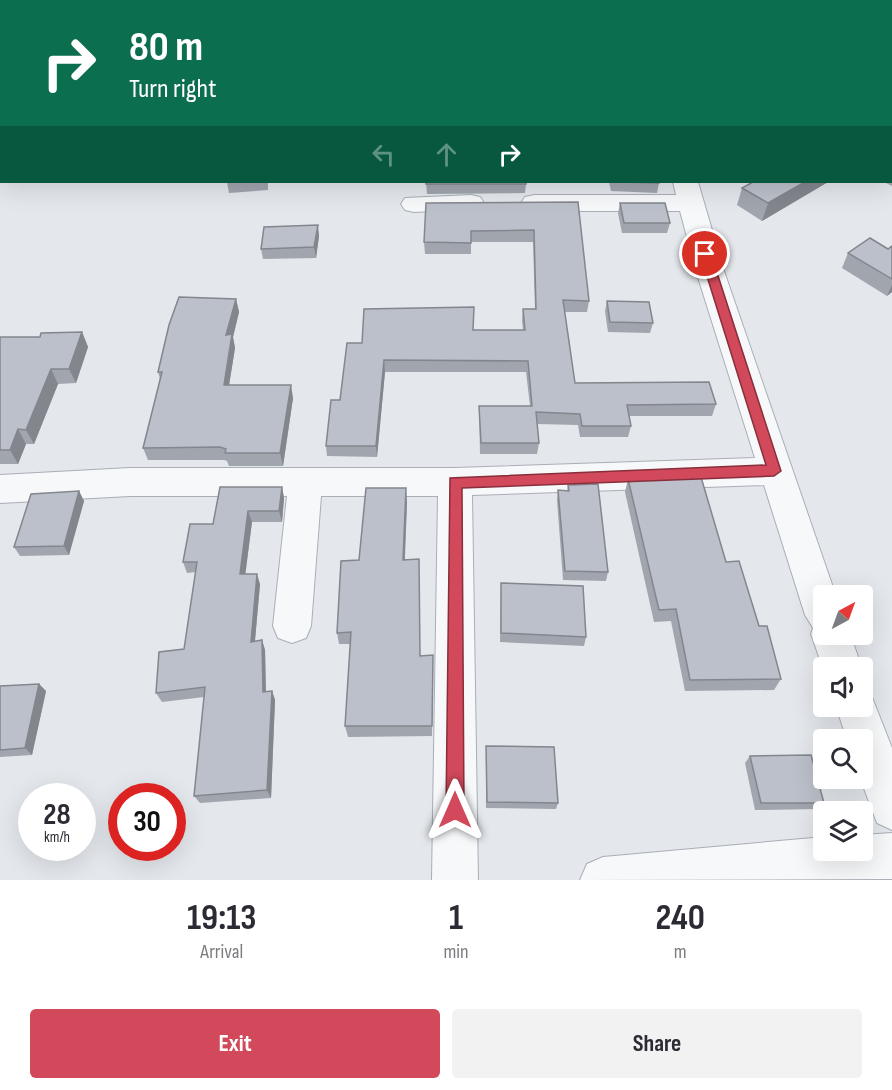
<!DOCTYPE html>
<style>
body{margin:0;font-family:"Sofia Sans Condensed",sans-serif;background:#f2f2f3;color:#2b2b33;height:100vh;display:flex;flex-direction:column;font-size:22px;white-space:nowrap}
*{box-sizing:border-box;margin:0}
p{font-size:20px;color:#7c7c81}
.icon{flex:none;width:33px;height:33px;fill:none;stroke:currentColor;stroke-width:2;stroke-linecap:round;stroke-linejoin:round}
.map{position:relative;height:880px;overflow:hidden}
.sheet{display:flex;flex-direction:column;background:#fff;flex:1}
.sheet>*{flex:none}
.guide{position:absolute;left:0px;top:0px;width:892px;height:183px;box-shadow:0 6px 24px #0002;background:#0b6e4f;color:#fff;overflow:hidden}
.needle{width:39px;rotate:41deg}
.fabs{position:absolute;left:813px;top:585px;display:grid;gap:12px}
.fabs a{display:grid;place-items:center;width:60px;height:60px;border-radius:6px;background:#fff;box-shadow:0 6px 24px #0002;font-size:30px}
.speed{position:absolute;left:18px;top:783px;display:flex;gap:12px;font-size:30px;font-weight:700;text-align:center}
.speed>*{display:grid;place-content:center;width:78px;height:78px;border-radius:50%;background:#fff;box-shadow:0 6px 24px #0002;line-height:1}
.speed small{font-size:15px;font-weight:400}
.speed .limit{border:9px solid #d22;background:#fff;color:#111}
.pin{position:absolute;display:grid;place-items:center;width:51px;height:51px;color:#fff;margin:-26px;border:3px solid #fff;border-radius:50%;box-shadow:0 2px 6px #0007}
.me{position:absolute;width:66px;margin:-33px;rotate:0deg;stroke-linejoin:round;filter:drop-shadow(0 0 4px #0008)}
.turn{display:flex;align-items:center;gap:21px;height:126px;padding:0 30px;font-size:27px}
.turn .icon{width:78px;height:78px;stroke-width:2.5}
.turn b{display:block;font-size:42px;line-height:51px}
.lanes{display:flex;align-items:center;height:57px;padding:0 30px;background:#0003;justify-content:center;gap:30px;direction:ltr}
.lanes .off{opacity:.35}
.eta{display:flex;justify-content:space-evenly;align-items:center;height:102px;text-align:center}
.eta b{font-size:36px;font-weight:700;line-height:42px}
.button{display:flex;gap:12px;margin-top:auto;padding:12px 30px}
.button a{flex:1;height:69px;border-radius:6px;background:#d1495b;color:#fff;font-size:24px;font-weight:700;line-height:69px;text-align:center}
.button a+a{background:#f2f2f3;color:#2b2b33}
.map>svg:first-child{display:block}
</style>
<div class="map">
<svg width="892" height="880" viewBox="0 0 892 880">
<rect width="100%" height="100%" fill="#e4e7ec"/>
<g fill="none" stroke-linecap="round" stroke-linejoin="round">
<!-- minor casing -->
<g stroke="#a9aeb7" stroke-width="2">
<path id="minor" d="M39,0H280L281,2H40Z
M593,0H627L592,2Z
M673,182H698L724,271L836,596H824V634H850L862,668H824V671L811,634L813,628L805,615L764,485L472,495L478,880H432L438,496H321L311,626L306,638L292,643L278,638L273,626L287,496H130L0,503V475L130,468H455L755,458L696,271L680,211H534L525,209L521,203L525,197L534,195H676Z
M471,195L480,197L484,203L480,209L414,212L405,210L401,204L405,198Z
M862,689L870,692L892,748V830L877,823L860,778H862V740H847L836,706H862Z
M892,833V879L580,880L587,864L603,857L824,837V850H862V835Z"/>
</g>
<!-- minor -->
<use href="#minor" fill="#f7f8fa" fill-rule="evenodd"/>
</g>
<!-- wall -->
<path fill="#a1a5ae" d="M892,17V79L891,78V18Z
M892,88V186L884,182H891V89Z
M227,182H268V190L229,193Z
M426,182L526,184L525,193L427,194Z
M609,182H659V183L657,193L611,191Z
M753,182H828L762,221L737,205L742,188Z
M578,202L589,301L587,312H565L575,383L716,404L712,416H629L631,426L628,437H580L578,425L537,424L539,443L537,454H480L479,406H530L526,372H385L377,457L327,456L326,446L340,400L362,343L473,330H523L522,320L523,309H535L533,242H471V254H425L424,242Z
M620,203L670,223L667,233H622L618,213Z
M319,236L316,258L263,259L261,249Z
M892,246V292L887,296L842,268L848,253L888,249Z
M236,299L239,312L233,337L235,348L229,385L293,398L283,466H229L227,461L224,460H148L143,448L160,379L158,372Z
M607,301L653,323L650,333L608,332L605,311Z
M82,332L88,347L76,383L58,384L34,444H26L18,464H0V337H40Z
M628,479L726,562L759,626L781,679L774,690L685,691L671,621L654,622L625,492Z
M568,485L608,572L606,581L563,580L557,500L558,490L567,491Z
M282,487L284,498L282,522H252L245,574L260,584L255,641L262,640L265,650L266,692L272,691L275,700L271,798L200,803L194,796L204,697L162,702L156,693L184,649L196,572L187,573L183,562L213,524Z
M79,491L84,501L69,555L20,556L14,547Z
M407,502L405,559H419L420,656L433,667L432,736L348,737L345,726L350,644H339L337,633L359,560Z
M501,583L586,637L584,646L500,642Z
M39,684L46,691L32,755L0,757V686Z
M486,746L558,803L556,809L486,808Z
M750,756L824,803L818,809L755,810L745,763Z"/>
<!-- shaded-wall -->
<path fill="#83868d" d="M0,0H9L8,2H2V11L0,13Z
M0,64H2V74L0,75Z
M0,137L2,140V146L0,150Z
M805,182H828L762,221L768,203Z
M318,225L319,236L316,258L314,247Z
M892,285V292L887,296Z
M236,299L239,312L233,337L235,348L227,398L224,385L226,335Z
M82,332L88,347L76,383L69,369Z
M384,360L385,372L377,457L376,446Z
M51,369L58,384L34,444L26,430Z
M291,385L293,398L283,466L280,453Z
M18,429L26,444L18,464L10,450Z
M282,487L284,498L282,522L279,511Z
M406,488L407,502L404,572L403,560Z
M79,491L84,501L69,555L64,546Z
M248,511L252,522L244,585L240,574Z
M257,574L260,584L254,651L251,642Z
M262,640L265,650L266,701L263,692Z
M39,684L46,691L32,755L25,748Z
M272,691L275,700L271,798L267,790Z"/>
<!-- building -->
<path fill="#bbc0ca" stroke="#83868d" stroke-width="1.5" d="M117,0H214L213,2H116Z
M273,0H302V2H273Z
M386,0H578V2H385Z
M892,17V59L891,58V18Z
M0,45L2,46V64H0Z
M0,82H2V95L0,97Z
M892,88V164H891V89Z
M0,100H2V134H0Z
M426,182H526V184H426Z
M622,182H659V183Z
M753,182H805L768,203L742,188Z
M578,202L589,301L563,300L575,383L709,382L716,404L627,405L631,426H582L580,414L536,412L539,443H481L479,406H532L528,361L384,360L376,446H326L331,400H340L347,343H362L364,309L474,307L473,330H525L523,309H536L534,230L471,231V243L424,242L426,203Z
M620,203H665L670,223H624Z
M318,225L314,247L261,249L264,227Z
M870,238L888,249L892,246V279L848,253Z
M179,297L236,299L226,335L232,334L224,385H291L280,453H225L226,449L220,447L143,448L162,372H158L169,325Z
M607,301L649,302L653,323L610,322Z
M82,332L69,369H51L26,430L18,429L10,450H0V337H40L41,333Z
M701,477L726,562L739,561L759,626H767L781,679L690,680L676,609L659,610L628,479Z
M598,484L608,572L565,571L558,490L569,491L568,485Z
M220,487H282L279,511H248L240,574H257L251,642L262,640L263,692L272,691L267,790L194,796L205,687L156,693L159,652L184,649L197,562H183L190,524H213Z
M366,488H406L403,560L419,559L420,656L433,655L432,726H345L351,632L337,633L341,561L359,560Z
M79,491L64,546L14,547L31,494Z
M501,583L583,586L586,637L501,633Z
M39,684L25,748L0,750V686Z
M486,746L554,747L558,803L487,802Z
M811,755L824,803H761L750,756Z"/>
<!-- route -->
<path fill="#d1495b" stroke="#882f3b" stroke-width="1.5" d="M705,250L711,254L781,471L774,476L462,488L464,810L461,816L455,819L448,816L446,810L450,478L766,465L700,254Z"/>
</svg>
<div class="fabs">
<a><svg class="needle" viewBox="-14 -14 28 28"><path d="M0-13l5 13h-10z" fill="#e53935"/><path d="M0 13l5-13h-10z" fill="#7c7c81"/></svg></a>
<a><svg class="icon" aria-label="sound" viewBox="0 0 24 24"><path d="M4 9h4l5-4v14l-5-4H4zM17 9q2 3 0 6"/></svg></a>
<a><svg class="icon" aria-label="search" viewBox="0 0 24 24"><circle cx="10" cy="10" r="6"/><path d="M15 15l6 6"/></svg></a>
<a><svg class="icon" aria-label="layers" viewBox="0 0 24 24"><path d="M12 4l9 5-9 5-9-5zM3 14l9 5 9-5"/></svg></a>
</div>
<div class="speed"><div>28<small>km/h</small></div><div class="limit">30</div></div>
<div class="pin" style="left:705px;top:254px;background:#d93025"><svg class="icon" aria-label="arrive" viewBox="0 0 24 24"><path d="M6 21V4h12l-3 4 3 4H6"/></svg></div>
<svg class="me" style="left:455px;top:810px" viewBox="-20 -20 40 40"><path d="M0-17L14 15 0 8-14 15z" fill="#d1495b" stroke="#fff" stroke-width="4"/></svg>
<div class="guide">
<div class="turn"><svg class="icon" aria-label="right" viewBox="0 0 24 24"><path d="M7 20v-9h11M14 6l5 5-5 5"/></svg><div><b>80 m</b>Turn right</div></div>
<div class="lanes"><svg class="icon off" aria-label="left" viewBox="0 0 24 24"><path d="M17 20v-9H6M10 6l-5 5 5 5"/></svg><svg class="icon off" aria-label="ahead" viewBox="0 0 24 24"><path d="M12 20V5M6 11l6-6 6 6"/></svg><svg class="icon" aria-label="right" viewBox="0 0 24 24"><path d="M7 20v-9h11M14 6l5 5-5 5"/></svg></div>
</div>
</div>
<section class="sheet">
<div class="eta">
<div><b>19:13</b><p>Arrival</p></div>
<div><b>1</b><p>min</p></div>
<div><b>240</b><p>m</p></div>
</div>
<div class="button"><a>Exit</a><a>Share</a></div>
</section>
